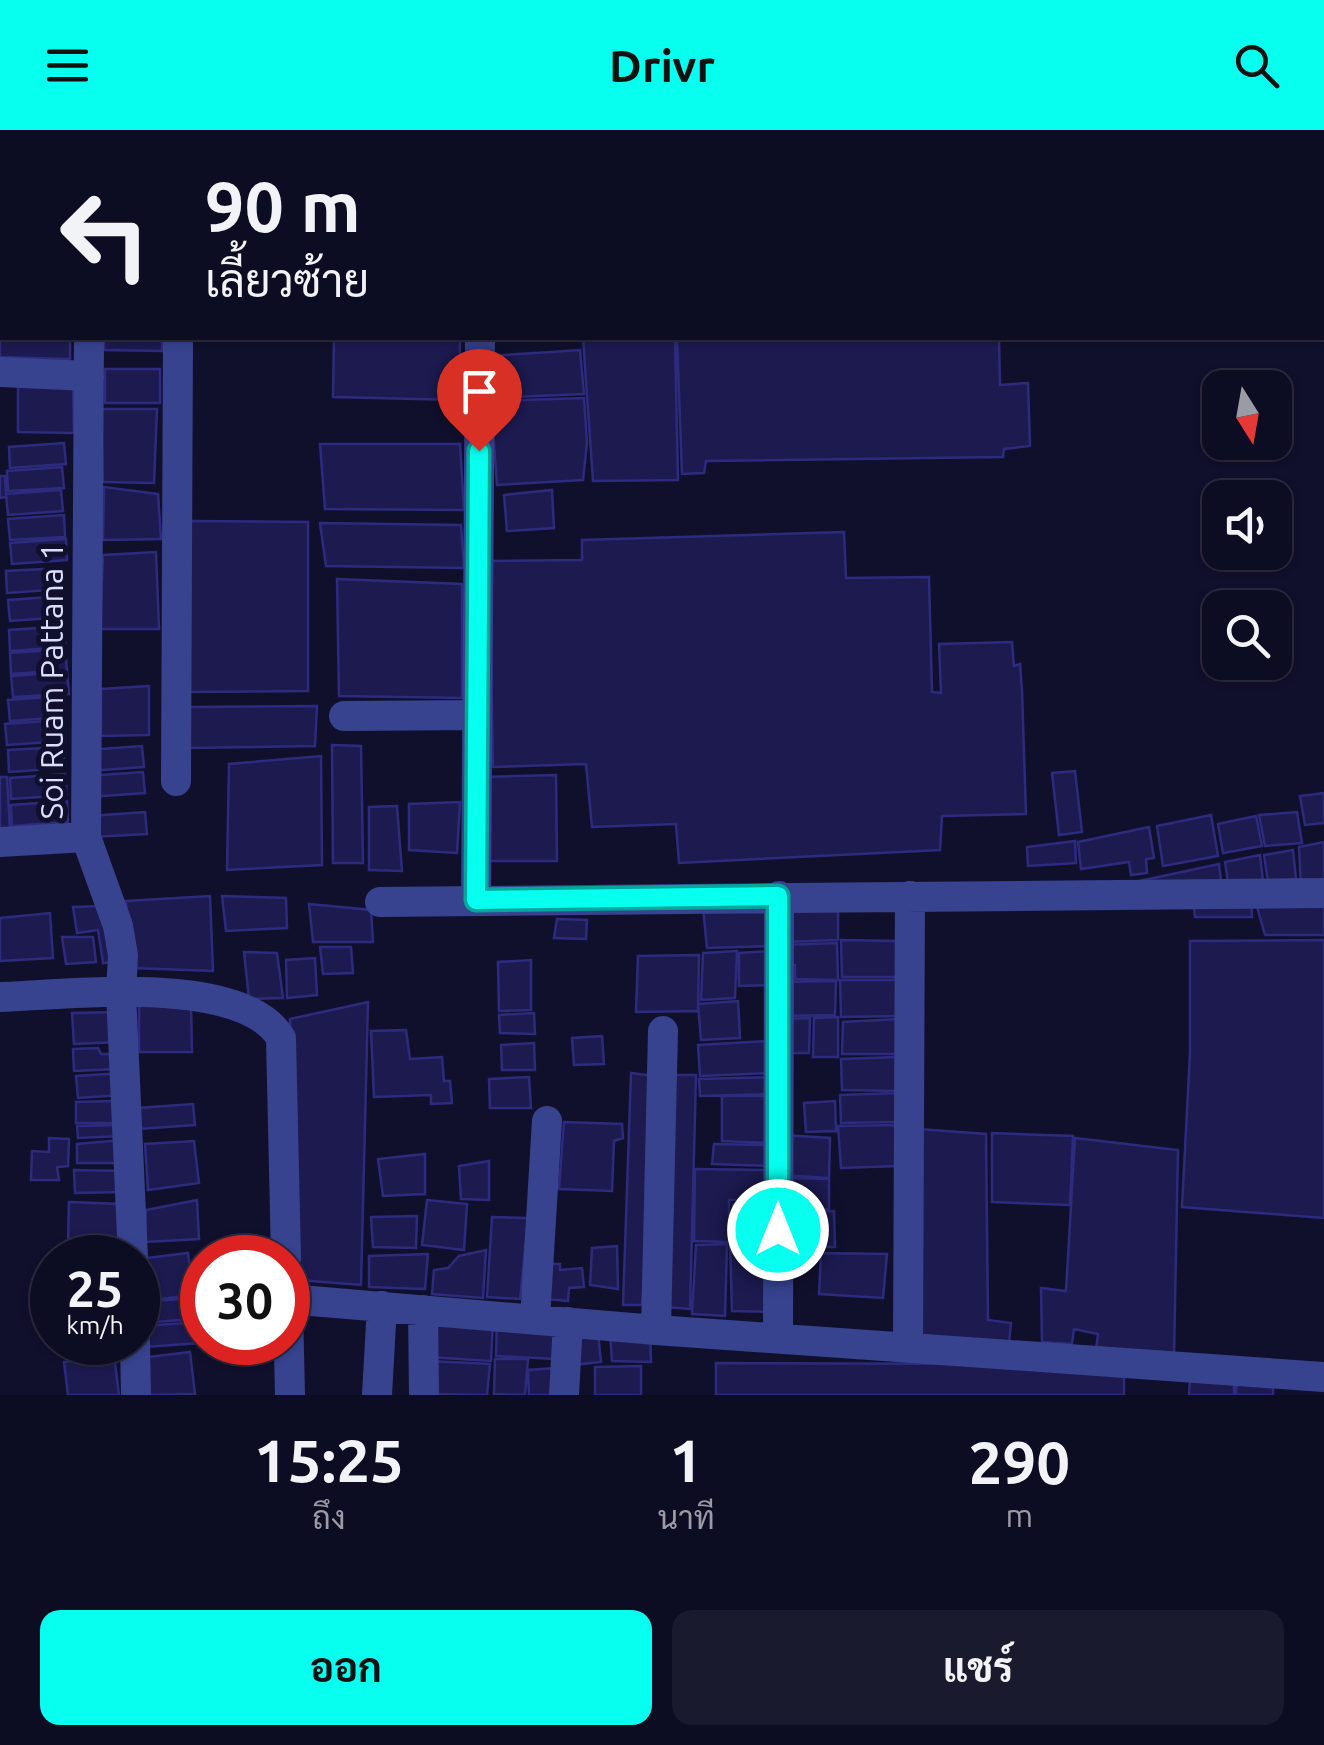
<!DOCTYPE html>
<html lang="th">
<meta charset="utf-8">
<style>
body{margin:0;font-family:Ubuntu,Sarabun,sans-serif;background:#1a1a2f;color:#f1f3f6;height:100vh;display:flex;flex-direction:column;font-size:38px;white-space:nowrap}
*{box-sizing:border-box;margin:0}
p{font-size:32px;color:#9a9ba5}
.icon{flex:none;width:55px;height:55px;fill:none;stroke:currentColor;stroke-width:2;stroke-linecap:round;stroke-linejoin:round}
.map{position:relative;height:1265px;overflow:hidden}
.panel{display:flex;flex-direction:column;background:#0c0c22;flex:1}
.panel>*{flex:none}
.hud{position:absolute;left:0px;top:0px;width:1325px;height:210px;box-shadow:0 2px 8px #0004,0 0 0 2px #2c2c40;background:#0c0c22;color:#f1f3f6;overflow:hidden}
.needle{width:65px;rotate:169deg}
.controls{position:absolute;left:1202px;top:240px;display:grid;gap:20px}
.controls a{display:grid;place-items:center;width:90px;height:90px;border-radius:20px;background:#0c0c22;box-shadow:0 2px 8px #0004,0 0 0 2px #2c2c40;font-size:50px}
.speed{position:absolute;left:30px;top:1105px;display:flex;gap:20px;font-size:50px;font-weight:700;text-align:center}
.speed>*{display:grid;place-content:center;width:130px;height:130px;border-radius:50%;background:#0c0c22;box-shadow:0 2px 8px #0004,0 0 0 2px #2c2c40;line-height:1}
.speed small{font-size:25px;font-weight:400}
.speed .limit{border:15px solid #d22;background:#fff;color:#111}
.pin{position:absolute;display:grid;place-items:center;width:85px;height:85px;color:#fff;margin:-102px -42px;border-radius:50% 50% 50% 0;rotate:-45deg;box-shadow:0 0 10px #0007}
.pin .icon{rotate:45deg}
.me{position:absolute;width:110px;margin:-55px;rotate:0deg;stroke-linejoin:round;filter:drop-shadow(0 0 8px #0008)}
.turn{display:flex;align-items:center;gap:35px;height:210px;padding:0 40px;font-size:45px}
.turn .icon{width:130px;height:130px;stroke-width:2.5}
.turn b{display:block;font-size:70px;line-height:85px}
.eta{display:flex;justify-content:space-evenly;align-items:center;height:170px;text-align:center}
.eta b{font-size:60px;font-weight:700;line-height:70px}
.cta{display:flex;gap:20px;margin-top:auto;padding:20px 40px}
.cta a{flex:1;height:115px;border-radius:20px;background:#07ffef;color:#111;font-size:40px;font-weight:700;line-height:115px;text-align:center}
.cta a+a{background:#1a1a2f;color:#f1f3f6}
header{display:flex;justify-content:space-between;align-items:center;height:130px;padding:0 40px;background:#07ffef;color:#111;font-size:45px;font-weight:700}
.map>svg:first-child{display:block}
</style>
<header><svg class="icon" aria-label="menu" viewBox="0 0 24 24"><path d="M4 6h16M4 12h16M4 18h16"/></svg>Drivr<svg class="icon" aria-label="search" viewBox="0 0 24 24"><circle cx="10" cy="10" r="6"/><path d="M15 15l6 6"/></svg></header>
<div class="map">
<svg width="1324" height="1265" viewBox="0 0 1324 1265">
<rect width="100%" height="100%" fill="#10102d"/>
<!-- building -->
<path fill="#1c1a4f" stroke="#2d2b7d" stroke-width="2.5" d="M109,0H161V2H109Z
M539,0H607L539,2Z
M749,0L807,2H634Z
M813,0H953V2H813Z
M0,75H2V208H70V229L0,227Z
M104,208H162V221L104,220Z
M334,208H460L459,270L333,267Z
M583,208H675L678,350L593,351Z
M677,208H999L1000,255L1028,253L1030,316L1004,319L1003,327L706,331L704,343L682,344Z
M580,220L584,264L489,268L488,226Z
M105,239H160V273H105Z
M18,256L73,257L74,303L18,302Z
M584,268L587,313L583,350L497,355L491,271Z
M101,279H157L154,353L103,352Z
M64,313L66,334L10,338L9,317Z
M320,314H460L464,380L325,379Z
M62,337L64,358L8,361L7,341Z
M0,346H5L6,367L0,368Z
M104,357L158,364L161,409L103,410Z
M61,360L63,381L8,385L6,364Z
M552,360L554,398L507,401L504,365Z
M64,385L65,407L10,410L8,389Z
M189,391L308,392V561L187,562Z
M320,393L461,395L464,438L326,436Z
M844,402L846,448L929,447L932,562L941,563L939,514L1012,512L1014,536L1020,534L1022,561L1026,684L942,686L940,720L679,733L676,694L592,697L586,634L493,637L489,431L582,430V410Z
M66,409L67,430L12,434L10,413Z
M156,422L159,499H100L103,425Z
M61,438L63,459L7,463L6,441Z
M337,449L462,454V568L339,566Z
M64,466L65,487L10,491L8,470Z
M64,496L66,517L10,521L9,500Z
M65,519L67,540L11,544L10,523Z
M67,542L69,564L13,567L11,546Z
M149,556V605L101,606V559Z
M64,566L66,587L10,591L8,570Z
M317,576L315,616L189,618L187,577Z
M61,590L63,611L7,615L5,594Z
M332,615L361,616L363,733H333Z
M142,616L144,637L88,641L87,620Z
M63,617L65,638L9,642L8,620Z
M321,626L322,735L227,740L229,634Z
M1075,641L1082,702L1059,705L1052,643Z
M143,642L145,663L89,667L87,646Z
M65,644L67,665L11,669L10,648Z
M556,645L557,731H482V647Z
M0,647H7L10,701H0Z
M1324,663V693L1305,695L1300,666Z
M67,671L68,692L12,696L11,675Z
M460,672L457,723L409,720V674Z
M397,676L402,741L369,740V677Z
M145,682L147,704L91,707L90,686Z
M1297,682L1302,713L1265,716L1259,685Z
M1211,685L1218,726L1163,736L1157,696Z
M1256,686L1262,716L1223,723L1218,694Z
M1149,697L1154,728L1146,729L1147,743L1131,745L1129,732L1081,739L1078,712Z
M1075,711L1076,733L1028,736L1027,717Z
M1324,712V756H1301L1299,717Z
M1293,720L1297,759H1269L1264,725Z
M1260,725L1264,759H1229L1225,732Z
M1219,734L1222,759L1130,753Z
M210,766L213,841L132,838L126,771Z
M222,766L286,768L287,798L226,801Z
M1193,769H1251L1252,787H1195Z
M1255,770L1324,771V805H1265Z
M774,773V816L707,818L703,778Z
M309,774L371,780L373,812H313Z
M782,774L838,775V810L784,812Z
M105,776L112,832L103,833L98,800L77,803L73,777Z
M50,783L53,828L0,831V788Z
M557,789L587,790L586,809L554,808Z
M62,807H93L96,832L66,834Z
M841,810L897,811L898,847H842Z
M1324,810V1088L1182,1077L1190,923V811Z
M837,813L838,850L795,849V835L783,833V815Z
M320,817H351L353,843L323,844Z
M737,821L735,868L701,870L703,823Z
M771,821L770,855L739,856V823Z
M244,822L277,823L283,868L249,869Z
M699,825L698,881L636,882L638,826Z
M315,828L317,865L287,868L286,830Z
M531,830V880L499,881L498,832Z
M840,850H898L899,886L841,887Z
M836,851L835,885L782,886L781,852Z
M738,871L740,908L701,910L698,874Z
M368,872L361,1155L299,1150L290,889Z
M191,874L192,922H139V876Z
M118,882L119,912L74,914L72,883Z
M534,883L535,904L500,903L499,885Z
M838,887V927H813L814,888Z
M810,888L809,923H782V889Z
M898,889L897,924H842L843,892Z
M406,900L410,929L442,927L444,951H450L452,973L431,974V965L374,967L371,901Z
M602,906L604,934L574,935L572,908Z
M770,911L773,943L700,946L698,915Z
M534,913L535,940H502L501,915Z
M98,918L101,924H119L118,939L74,941L73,919Z
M896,927L898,961L842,960L841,929Z
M121,943L122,965L78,968L76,946Z
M631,943L656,946L642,1175H623Z
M670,945H696L690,1179L666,1177Z
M529,947L531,978H490L489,949Z
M772,947V964L700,966L699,949Z
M897,963L898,992L841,993L840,965Z
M722,966H771L767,1013L722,1011Z
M112,971L114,993H76V972Z
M835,971L836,1001L806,1002L804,973Z
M193,974L195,995L139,999L138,978Z
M564,992L622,994L623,1008L614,1011L612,1061L559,1059Z
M121,995V1006L78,1008L77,996Z
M897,995L898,1036L841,1038L838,996Z
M918,999L986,1004L988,1190L1011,1193L1009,1213L920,1207Z
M992,1003L1073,1006L1070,1075L992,1072Z
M783,1005L830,1008L829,1048L782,1045Z
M49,1008L69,1009L68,1036L57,1037L59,1050H31L32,1021L49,1022Z
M1075,1008L1178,1020L1174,1226L1096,1220L1098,1204L1074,1199L1072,1214L1042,1212L1041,1158L1066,1161Z
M122,1010V1033H77V1014Z
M194,1011L199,1053L148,1060L145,1014Z
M714,1014L771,1015L769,1036L712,1034Z
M425,1024V1064L383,1066L378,1029Z
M489,1031V1070L461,1069L459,1036Z
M695,1039L771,1040L770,1070H729V1112L694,1111Z
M74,1040L122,1041V1062L75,1063Z
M782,1048L829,1049V1079H783Z
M197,1070L199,1109L145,1112L146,1080Z
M427,1070L467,1074L464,1120L422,1115Z
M69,1072L122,1074L124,1110L68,1112Z
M768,1073L766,1107H732L733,1074Z
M784,1081H802V1111H784Z
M834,1081L835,1117H807V1082Z
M417,1086L416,1118L373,1117L371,1087Z
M492,1087L528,1088L520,1169L487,1167Z
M727,1114L725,1186L692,1184L696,1115Z
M770,1114L769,1182L732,1181L730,1115Z
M617,1116L618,1159L590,1155L592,1118Z
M486,1120L483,1168L432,1164L434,1140L448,1138L459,1126Z
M188,1123L193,1165L143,1171L138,1129Z
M821,1123L887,1124L883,1168L819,1164Z
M428,1124L425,1159L369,1157V1126Z
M549,1134H560V1140L582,1138L584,1157L569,1158L568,1171L547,1169Z
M194,1168L196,1189L140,1193L139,1172Z
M428,1185L493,1190L491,1231L428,1227Z
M497,1189L558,1194L555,1229L496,1226Z
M199,1192L200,1213L145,1217L143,1196Z
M610,1202H650L651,1232L612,1231Z
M598,1203L601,1232L573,1235L570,1208Z
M67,1212H118L119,1220L69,1226Z
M190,1222L195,1264L144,1265L140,1228Z
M114,1225L119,1265H68L64,1232Z
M495,1229H528L525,1265L494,1264Z
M429,1231L490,1234L487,1265L428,1264Z
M716,1233L1010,1234L1124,1247V1265H716Z
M641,1236V1265H595V1237Z
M555,1238V1265H529L528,1240Z
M1237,1249L1273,1251V1265H1236Z
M1190,1250L1234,1251V1265H1189Z"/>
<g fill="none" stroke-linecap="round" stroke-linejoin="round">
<!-- minor -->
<path stroke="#37438f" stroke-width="30" d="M91,2V0
M178,2V0
M483,2V0
M89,208L86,707L118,796L123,825L121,863L133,1128
M0,242L89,246
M344,586L476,585
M176,651L178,208
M0,712L86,707
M476,770L480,208
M380,772L1324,763
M0,867C68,865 242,843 281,908L286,1128
M288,1169L656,1200L1324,1247
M288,1179L290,1265
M423,1180L424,1265
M535,1189L547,991
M656,1200L663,901
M778,1208L779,766
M135,1212L136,1265
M908,1217L910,766
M377,1265L382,1176
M564,1265L568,1192"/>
</g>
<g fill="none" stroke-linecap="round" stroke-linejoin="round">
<!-- route casing -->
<g stroke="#05a69b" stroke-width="25">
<path id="route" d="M479,321L476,770L778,766V1100"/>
</g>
<!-- route -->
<use href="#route" stroke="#07ffef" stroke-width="18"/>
</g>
<g text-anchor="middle" stroke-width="10" stroke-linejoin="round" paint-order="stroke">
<!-- street labels -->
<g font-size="32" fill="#dbddff" stroke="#10102d">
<text transform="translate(52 551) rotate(-90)" y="11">Soi Ruam Pattana 1</text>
</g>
</g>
</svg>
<div class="controls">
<a><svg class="needle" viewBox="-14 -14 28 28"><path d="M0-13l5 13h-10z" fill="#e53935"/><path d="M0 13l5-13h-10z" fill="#9a9ba5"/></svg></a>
<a><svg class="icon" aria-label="sound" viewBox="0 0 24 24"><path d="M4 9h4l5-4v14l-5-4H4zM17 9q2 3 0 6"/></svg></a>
<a><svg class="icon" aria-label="search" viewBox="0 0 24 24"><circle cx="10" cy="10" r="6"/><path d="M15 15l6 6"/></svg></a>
</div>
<div class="speed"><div>25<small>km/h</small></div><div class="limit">30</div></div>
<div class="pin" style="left:479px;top:321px;background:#d93025"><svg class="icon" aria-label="arrive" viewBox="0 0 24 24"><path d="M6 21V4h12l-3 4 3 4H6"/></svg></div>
<svg class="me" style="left:778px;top:1100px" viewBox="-20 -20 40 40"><circle r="17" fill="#07ffef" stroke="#fff" stroke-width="3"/><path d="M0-11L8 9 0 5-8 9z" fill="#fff"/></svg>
<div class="hud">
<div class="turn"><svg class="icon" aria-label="left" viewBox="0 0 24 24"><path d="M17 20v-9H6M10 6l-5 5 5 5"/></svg><div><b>90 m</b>เลี้ยวซ้าย</div></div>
</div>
</div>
<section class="panel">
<div class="eta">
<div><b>15:25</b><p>ถึง</p></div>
<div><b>1</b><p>นาที</p></div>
<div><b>290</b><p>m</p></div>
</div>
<div class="cta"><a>ออก</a><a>แชร์</a></div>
</section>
